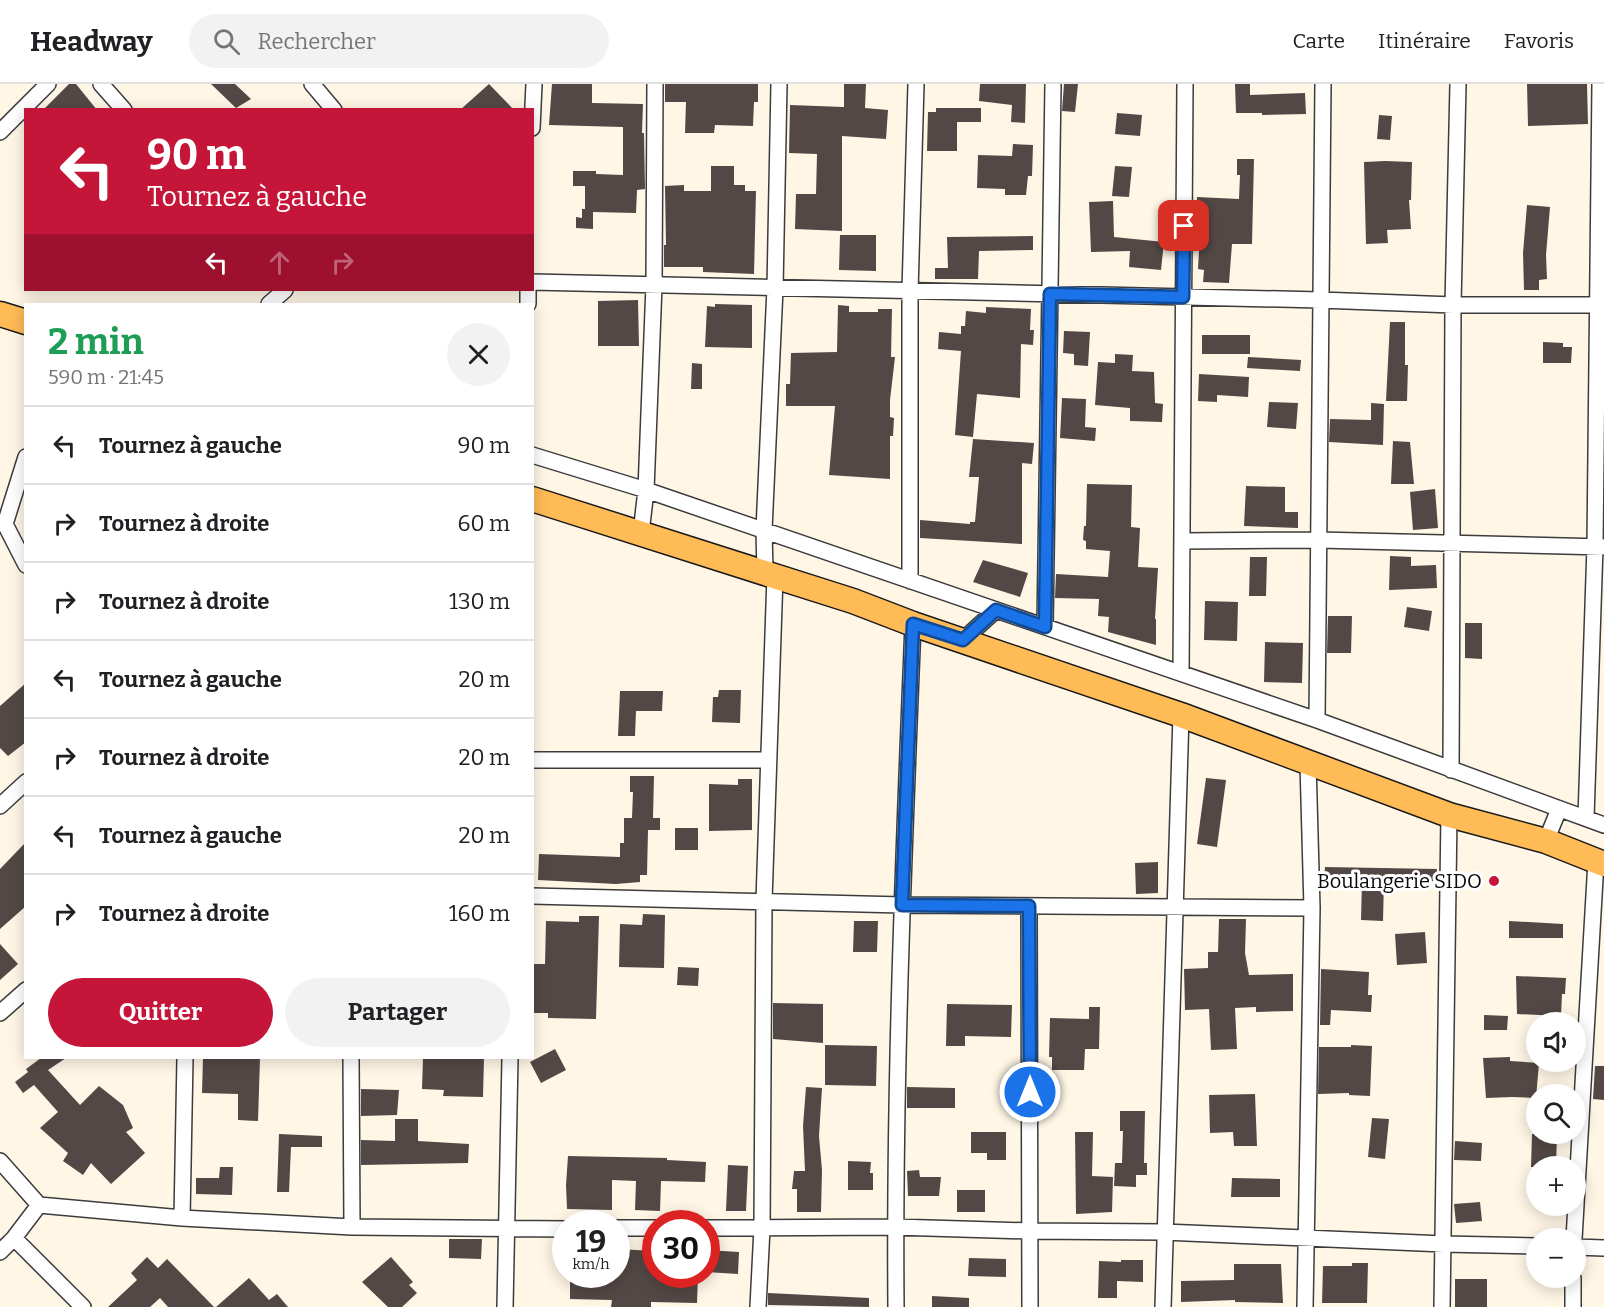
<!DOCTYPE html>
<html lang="fr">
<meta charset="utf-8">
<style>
body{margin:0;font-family:Bitter,serif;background:#f2f2f2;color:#202124;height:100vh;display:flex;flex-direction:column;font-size:22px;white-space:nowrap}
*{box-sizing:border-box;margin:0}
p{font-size:20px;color:#757577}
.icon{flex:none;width:33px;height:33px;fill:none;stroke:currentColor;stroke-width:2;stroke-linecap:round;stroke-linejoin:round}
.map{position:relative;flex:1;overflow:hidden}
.drawer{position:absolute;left:24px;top:219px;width:510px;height:756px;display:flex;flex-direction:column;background:#fff;border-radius:0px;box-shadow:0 3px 15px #0003}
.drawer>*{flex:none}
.top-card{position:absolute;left:24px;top:24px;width:510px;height:183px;border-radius:0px;box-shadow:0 3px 15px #0003;background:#c5163a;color:#fff;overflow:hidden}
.tools{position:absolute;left:1526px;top:928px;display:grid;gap:12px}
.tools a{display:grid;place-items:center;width:60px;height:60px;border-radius:50%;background:#fff;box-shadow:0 3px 15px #0003;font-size:30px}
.speed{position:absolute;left:552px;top:1126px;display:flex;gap:12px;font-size:30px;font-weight:700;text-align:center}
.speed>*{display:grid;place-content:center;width:78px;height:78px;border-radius:50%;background:#fff;box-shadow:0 3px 15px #0003;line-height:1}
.speed small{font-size:15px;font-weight:400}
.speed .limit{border:9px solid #d22;background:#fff;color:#111}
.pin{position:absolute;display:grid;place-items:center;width:51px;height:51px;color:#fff;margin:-26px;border-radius:12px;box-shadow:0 3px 9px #0006}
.me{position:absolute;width:66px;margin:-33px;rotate:0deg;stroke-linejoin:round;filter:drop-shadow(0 0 4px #0008)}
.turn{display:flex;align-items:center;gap:21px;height:126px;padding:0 24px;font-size:27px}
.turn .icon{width:78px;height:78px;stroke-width:2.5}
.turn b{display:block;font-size:42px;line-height:51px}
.lanes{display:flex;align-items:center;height:57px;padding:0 24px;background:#0003;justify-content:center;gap:30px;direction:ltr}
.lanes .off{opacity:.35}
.round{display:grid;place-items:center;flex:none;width:63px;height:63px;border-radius:32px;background:#f2f2f2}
.headline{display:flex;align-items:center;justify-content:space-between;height:102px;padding:0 24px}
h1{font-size:36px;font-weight:700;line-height:45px;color:#1e9e55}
.button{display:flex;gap:12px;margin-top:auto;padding:12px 24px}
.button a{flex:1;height:69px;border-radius:36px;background:#c5163a;color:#fff;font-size:24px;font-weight:700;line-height:69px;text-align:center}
.button a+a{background:#f2f2f2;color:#202124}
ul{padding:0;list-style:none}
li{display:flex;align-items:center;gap:18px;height:78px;padding:0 24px;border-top:2px solid #e0e0e0}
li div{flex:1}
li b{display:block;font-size:22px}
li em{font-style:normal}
header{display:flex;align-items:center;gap:36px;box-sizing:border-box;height:84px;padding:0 30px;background:#fff;border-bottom:2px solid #e0e0e0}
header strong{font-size:28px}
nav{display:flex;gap:33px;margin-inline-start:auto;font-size:21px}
.search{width:420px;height:54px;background:#f2f2f2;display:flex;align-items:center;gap:15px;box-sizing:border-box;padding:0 21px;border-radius:33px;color:#757577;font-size:22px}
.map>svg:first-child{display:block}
</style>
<header>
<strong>Headway</strong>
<div class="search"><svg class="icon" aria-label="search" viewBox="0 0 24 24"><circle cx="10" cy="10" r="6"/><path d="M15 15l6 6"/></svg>Rechercher</div>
<nav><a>Carte</a><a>Itinéraire</a><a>Favoris</a></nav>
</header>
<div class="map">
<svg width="1604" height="1223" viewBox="0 0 1604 1223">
<rect width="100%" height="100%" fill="#fff6e6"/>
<!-- building -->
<path fill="#534845" d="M69,0H76L97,26H43Z
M211,0H235L251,15L236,24Z
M489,0L514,26H460Z
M552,0H592V19L643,20L642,49H644L645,105L637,106L636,129L593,128V145L576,144V133L582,134V125H585V102H573V87H596V90L623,91V43L549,41Z
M665,0H758V18H754L753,42L715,41L714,49H685L686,18H665Z
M844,0H866L865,24L888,26L886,55L842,52V147L795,145L796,110H816L817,70L789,69L790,21L844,23Z
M980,0H1026L1025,39L1011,38L1012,21L979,17Z
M1064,0H1078L1075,28L1062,27Z
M1235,0H1250V11L1305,9L1306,30L1262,31V29H1236Z
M1527,0H1587L1588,40L1528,42Z
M936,24H981V38H957V67H927L928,28H936Z
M1117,29L1142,31L1140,52L1115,50Z
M1379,31L1392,32L1390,56L1377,55Z
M1013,60L1033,61L1032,92H1028L1026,111H1005V105L977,104L978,71L1012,72Z
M1237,75H1254L1252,160H1232L1229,199L1203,198L1204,186L1198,185L1200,150L1197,149L1199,129H1197V113L1239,115L1240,91H1237Z
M1385,77L1412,78L1411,116H1409L1411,145L1387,146L1388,159L1366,160L1364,78Z
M711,82H734V101H745V107H756L754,190L703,188V183H664V161H666L665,102L684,101V107H711Z
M1115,82L1132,83L1129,113L1112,112Z
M1113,117L1114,153L1164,158L1161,186L1129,183L1130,167L1091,168L1089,118Z
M1527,121L1550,123L1546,171L1547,195L1539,196V206H1524L1523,169Z
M840,151H876V187L839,186Z
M1033,152V166L979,167L978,195H935V184H948L947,153Z
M638,216L639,262H598V217Z
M715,220L752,221V264L705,263L707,222L715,223Z
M838,221L849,222V228H878V225H892L891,273H895L890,316V333L894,334L893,352H890V395L829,391L835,322H786V300H790L791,269L837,268Z
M986,223L1031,225L1030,246H1034L1033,261L1021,260L1020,314L977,310L973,353L955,351L961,267L938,265L939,248L961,250V242H965L966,227L986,229Z
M1390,238H1405V281H1408L1407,317H1386Z
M1064,247L1090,248L1088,282L1074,281V270L1063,269Z
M1202,251H1250V270H1202Z
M1543,258L1563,259V263H1572L1571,279H1543Z
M1115,270L1133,271L1132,287L1154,288L1155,319L1163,320L1162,338L1130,337V324L1095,321L1098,278L1115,279Z
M1248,273L1301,276L1300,287L1247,284Z
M692,279L702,280V305H691Z
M1199,290L1249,293L1248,313L1217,311V318L1198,317Z
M1062,314L1086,315L1085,343L1096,344L1095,357L1060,354Z
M1269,318L1298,319L1296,345L1267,343Z
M1371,319L1384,320L1383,361L1329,358L1330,335L1371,336Z
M973,355L1034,359L1032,380L1022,379V460L920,454V436L970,440V438H975L979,393H969Z
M1393,357L1410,358L1414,400H1391Z
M1087,400L1132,401L1131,443L1140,444L1138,483L1158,484L1155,535H1156V561L1108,548L1109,533L1098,532L1099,515L1055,514L1056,490L1108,493L1110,467L1086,465V457L1083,456L1084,442H1086Z
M1246,402L1285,403V428H1298V444L1244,442Z
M1435,405L1438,444L1413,446L1410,408Z
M1390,472L1411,473V482L1436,481L1437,504L1389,506Z
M1250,473H1267L1266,512H1249Z
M983,476L1028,489L1020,513L973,498Z
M1205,517L1238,518L1237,557L1204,556Z
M1407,523L1432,527L1429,547L1404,543Z
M1328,532H1352L1351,569H1327Z
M1465,539H1482V575L1465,574Z
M1265,558L1303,559L1302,599L1264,598Z
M26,599V658L8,672L0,664V622Z
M719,606H741L740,639L712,638L713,613H718Z
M620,607H663L662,627H636L635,652H618Z
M630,692H654L653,734H660V746H648L647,791H640V798L616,800L538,796L539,770L620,773V759H624V734H632L633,708H630Z
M1206,694L1226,696L1217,763L1197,760Z
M738,695H752V746L709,747V700L738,701Z
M675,744H698V766H675Z
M26,758V822L0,845V785Z
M1158,778V809L1136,810L1135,779Z
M1325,783L1437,785L1436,797L1384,796L1383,837L1361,836L1362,796L1324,795Z
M643,830L665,831L664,884L619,883L620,840L642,841Z
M579,832H599L596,935L548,934V929H532V880H545L546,837L579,838Z
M1219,835H1246L1245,869L1249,891L1293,890V927L1256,928V923L1235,924L1237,965L1211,966L1209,925L1185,926L1184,885L1208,884V868H1218Z
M854,837H878L877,868H853Z
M1509,837L1563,840V854H1509Z
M1425,848L1427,879L1397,881L1395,850Z
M0,860L18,880L0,896Z
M678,883L699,884L698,902L677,901Z
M1321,885L1369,888L1368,911H1372L1371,928L1331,926L1330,941H1320Z
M1516,892L1566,894L1565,910H1562L1561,932L1517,930Z
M773,919L823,920V959L773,955Z
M947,920L1012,921L1011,953L965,952V962H946Z
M1089,923H1100L1099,965H1085L1084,986H1052V973H1049L1050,934L1089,935Z
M1484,931L1508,932L1507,946H1484Z
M825,961L877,962L876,1002L825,1001Z
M1351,961L1372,962L1370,1012L1349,1011V1009L1318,1010L1319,963H1351Z
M555,965L566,986L541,999L530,978Z
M1510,973V977L1539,979L1536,1014L1512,1013L1486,1014L1483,974Z
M41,974H66L48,986L80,1021L99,1002L123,1021L133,1044L126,1048L145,1069L111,1100L91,1079L83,1091L63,1077L68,1069L40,1044L58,1028L34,1001L23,1009L15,998L28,988L26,985Z
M203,974H260L258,1037L238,1036V1010L202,1009Z
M423,974H484L483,1013L443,1012L444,1006L422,1005Z
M1595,982H1604V1016L1593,1015Z
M806,1003L822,1004L819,1052L822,1086L821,1128H797V1105H792L794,1087H805L803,1042Z
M907,1003L955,1004V1024H907Z
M361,1005L399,1006L397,1031L361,1032Z
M1255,1010L1257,1062H1234L1233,1048L1210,1049L1209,1011Z
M1120,1027H1145L1144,1079H1147V1091H1136V1103L1114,1102L1115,1079H1122L1123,1047H1120Z
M1372,1034L1389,1035L1385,1075L1368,1073Z
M395,1035H418V1057L469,1060L468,1079L361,1081V1056L395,1057Z
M971,1048H1006V1076H987V1069H971Z
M1075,1048H1093L1092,1092L1113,1093L1112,1128L1076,1130Z
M279,1050L322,1052V1063H291L289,1108H277Z
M1532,1050H1557L1556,1083H1531Z
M1455,1057L1482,1059L1481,1077L1454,1076Z
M568,1072L667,1074V1076L706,1078L705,1098L661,1097L660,1127L635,1126L636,1097L612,1096V1126L567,1125L566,1101Z
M848,1077L871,1078L870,1089H873V1106H848Z
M728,1081L748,1082L746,1127H726Z
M220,1083H233L232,1111L196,1110V1094H219Z
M919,1086L920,1093H941L939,1112H908L907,1087Z
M1232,1094L1280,1095V1113H1231Z
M957,1106H985V1128H957Z
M1480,1118L1482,1137L1456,1139L1454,1120Z
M449,1155H482L481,1175L449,1174Z
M616,1165L656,1167V1191H698L697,1219L651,1218V1223H611L612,1216L570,1215V1191H616Z
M706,1166L739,1168L738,1190L706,1188Z
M147,1173L158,1184L167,1175L214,1223H168L160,1214L150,1223H108L137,1196L131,1189Z
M391,1173L413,1198L409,1201L417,1209L402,1223H388L362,1198Z
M969,1174L1006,1175V1193L968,1192Z
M1121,1176H1143V1198L1117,1197V1214H1098L1099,1177L1121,1178Z
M1352,1179H1368L1367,1219H1322L1323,1182H1352Z
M1234,1180H1281L1283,1219L1235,1218V1216L1181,1218V1197L1234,1196Z
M249,1194L269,1216L277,1210L288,1223H216Z
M1455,1195H1487V1223H1455Z
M768,1209L869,1214V1223L768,1221Z
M932,1212L969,1214V1223H932Z"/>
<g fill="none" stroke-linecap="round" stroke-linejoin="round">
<!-- street casing -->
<g stroke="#3c3c3c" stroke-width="18">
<path id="street" d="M101,0L124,26
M312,0L334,26
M532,44L534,0
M0,48L48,0
M532,198L1320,216L1453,221H1604
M269,220L285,206
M528,220V206
M532,371L646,406L1317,636L1604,741
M26,373L5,440L26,481
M641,449L646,406L654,201L655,0
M1182,457L1318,456L1604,463
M765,489L764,446L775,204L779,0
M910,497V207L916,0
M1045,542L1053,0
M963,556L996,526
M1181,589L1185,0
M1317,636L1323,0
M532,676H768
M1451,686L1453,221L1458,0
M0,722L26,698
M1586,734L1595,462L1600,0
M1546,757L1559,725
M532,812L902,821L1312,824
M1029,822L1030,1223
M0,929L26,906
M351,974L352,1143
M0,1077L39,1121L182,1134L352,1143L566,1145
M182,1134L185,974
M616,1144H656
M706,1144L895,1143L1030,1147L1164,1148L1444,1160L1536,1162
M14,1154L83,1223
M1574,1155L1596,777
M1575,1163L1604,1164
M0,1168L14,1154L39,1121
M505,1223L510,974
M758,1223L762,1144L764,817L775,492
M896,1223C894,995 904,767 913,540
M1163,1223L1181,631
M1305,1223L1312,824L1308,679
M1442,1223L1449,731
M1573,1223V1194"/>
</g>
<!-- primary casing -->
<g stroke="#1a1a1a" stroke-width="27">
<path id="primary" d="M0,230L26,238
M532,415L853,517L913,540L1181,631L1449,731L1546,757L1604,780"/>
</g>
<!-- street -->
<use href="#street" stroke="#fff" stroke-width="15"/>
<!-- primary -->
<use href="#primary" stroke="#ffbb56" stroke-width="24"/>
</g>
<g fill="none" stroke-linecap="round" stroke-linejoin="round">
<!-- route casing -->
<g stroke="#114b97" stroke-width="15">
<path id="route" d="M1030,1008L1029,822L902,821L913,540L963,556L996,526L1045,543L1050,210L1183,213L1184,142"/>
</g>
<!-- route -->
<use href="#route" stroke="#1a73e8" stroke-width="10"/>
</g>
<!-- markers -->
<circle fill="#c5163a" stroke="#fff" stroke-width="2" cx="1494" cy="797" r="6"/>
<g text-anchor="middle" stroke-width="6" stroke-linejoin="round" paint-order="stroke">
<!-- poi labels -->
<g font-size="20" fill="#090909" stroke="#fff" text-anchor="end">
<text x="1482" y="804">Boulangerie SIDO</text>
</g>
</g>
</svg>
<div class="tools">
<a><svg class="icon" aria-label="sound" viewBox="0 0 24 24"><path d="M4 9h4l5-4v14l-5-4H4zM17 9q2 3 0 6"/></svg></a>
<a><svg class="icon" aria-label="search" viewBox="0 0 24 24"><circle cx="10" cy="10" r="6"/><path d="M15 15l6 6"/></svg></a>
<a>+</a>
<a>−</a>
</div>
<div class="speed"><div>19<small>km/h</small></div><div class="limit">30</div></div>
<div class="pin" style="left:1184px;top:142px;background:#d93025"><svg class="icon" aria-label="arrive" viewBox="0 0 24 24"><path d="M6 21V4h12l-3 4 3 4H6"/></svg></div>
<svg class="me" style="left:1030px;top:1008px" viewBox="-20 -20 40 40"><circle r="17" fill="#1a73e8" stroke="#fff" stroke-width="3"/><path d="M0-11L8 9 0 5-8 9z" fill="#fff"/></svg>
<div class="top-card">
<div class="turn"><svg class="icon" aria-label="left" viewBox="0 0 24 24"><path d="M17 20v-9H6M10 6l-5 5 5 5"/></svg><div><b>90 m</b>Tournez à gauche</div></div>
<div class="lanes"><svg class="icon" aria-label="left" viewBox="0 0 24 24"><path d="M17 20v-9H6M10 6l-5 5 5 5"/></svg><svg class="icon off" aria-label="ahead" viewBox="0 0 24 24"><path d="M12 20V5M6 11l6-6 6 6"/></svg><svg class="icon off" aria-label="right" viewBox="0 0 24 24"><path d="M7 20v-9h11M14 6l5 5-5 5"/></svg></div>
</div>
<section class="drawer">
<div class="headline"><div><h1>2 min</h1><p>590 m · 21:45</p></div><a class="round"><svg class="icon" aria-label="close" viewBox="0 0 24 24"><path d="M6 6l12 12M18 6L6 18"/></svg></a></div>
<ul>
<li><svg class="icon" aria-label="left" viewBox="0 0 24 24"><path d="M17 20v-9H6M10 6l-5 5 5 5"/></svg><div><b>Tournez à gauche</b></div><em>90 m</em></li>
<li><svg class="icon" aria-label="right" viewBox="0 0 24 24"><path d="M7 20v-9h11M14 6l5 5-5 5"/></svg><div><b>Tournez à droite</b></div><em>60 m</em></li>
<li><svg class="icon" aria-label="right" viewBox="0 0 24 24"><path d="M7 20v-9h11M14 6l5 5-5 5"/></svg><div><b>Tournez à droite</b></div><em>130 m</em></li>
<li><svg class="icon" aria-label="left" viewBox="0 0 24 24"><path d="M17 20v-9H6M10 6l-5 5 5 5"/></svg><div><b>Tournez à gauche</b></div><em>20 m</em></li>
<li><svg class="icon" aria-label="right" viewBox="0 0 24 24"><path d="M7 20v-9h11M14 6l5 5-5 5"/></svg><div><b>Tournez à droite</b></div><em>20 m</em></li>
<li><svg class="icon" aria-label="left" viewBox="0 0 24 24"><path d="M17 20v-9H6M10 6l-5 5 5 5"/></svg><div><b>Tournez à gauche</b></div><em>20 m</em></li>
<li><svg class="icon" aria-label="right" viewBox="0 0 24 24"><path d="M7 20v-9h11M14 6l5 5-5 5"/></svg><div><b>Tournez à droite</b></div><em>160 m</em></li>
</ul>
<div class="button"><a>Quitter</a><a>Partager</a></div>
</section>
</div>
